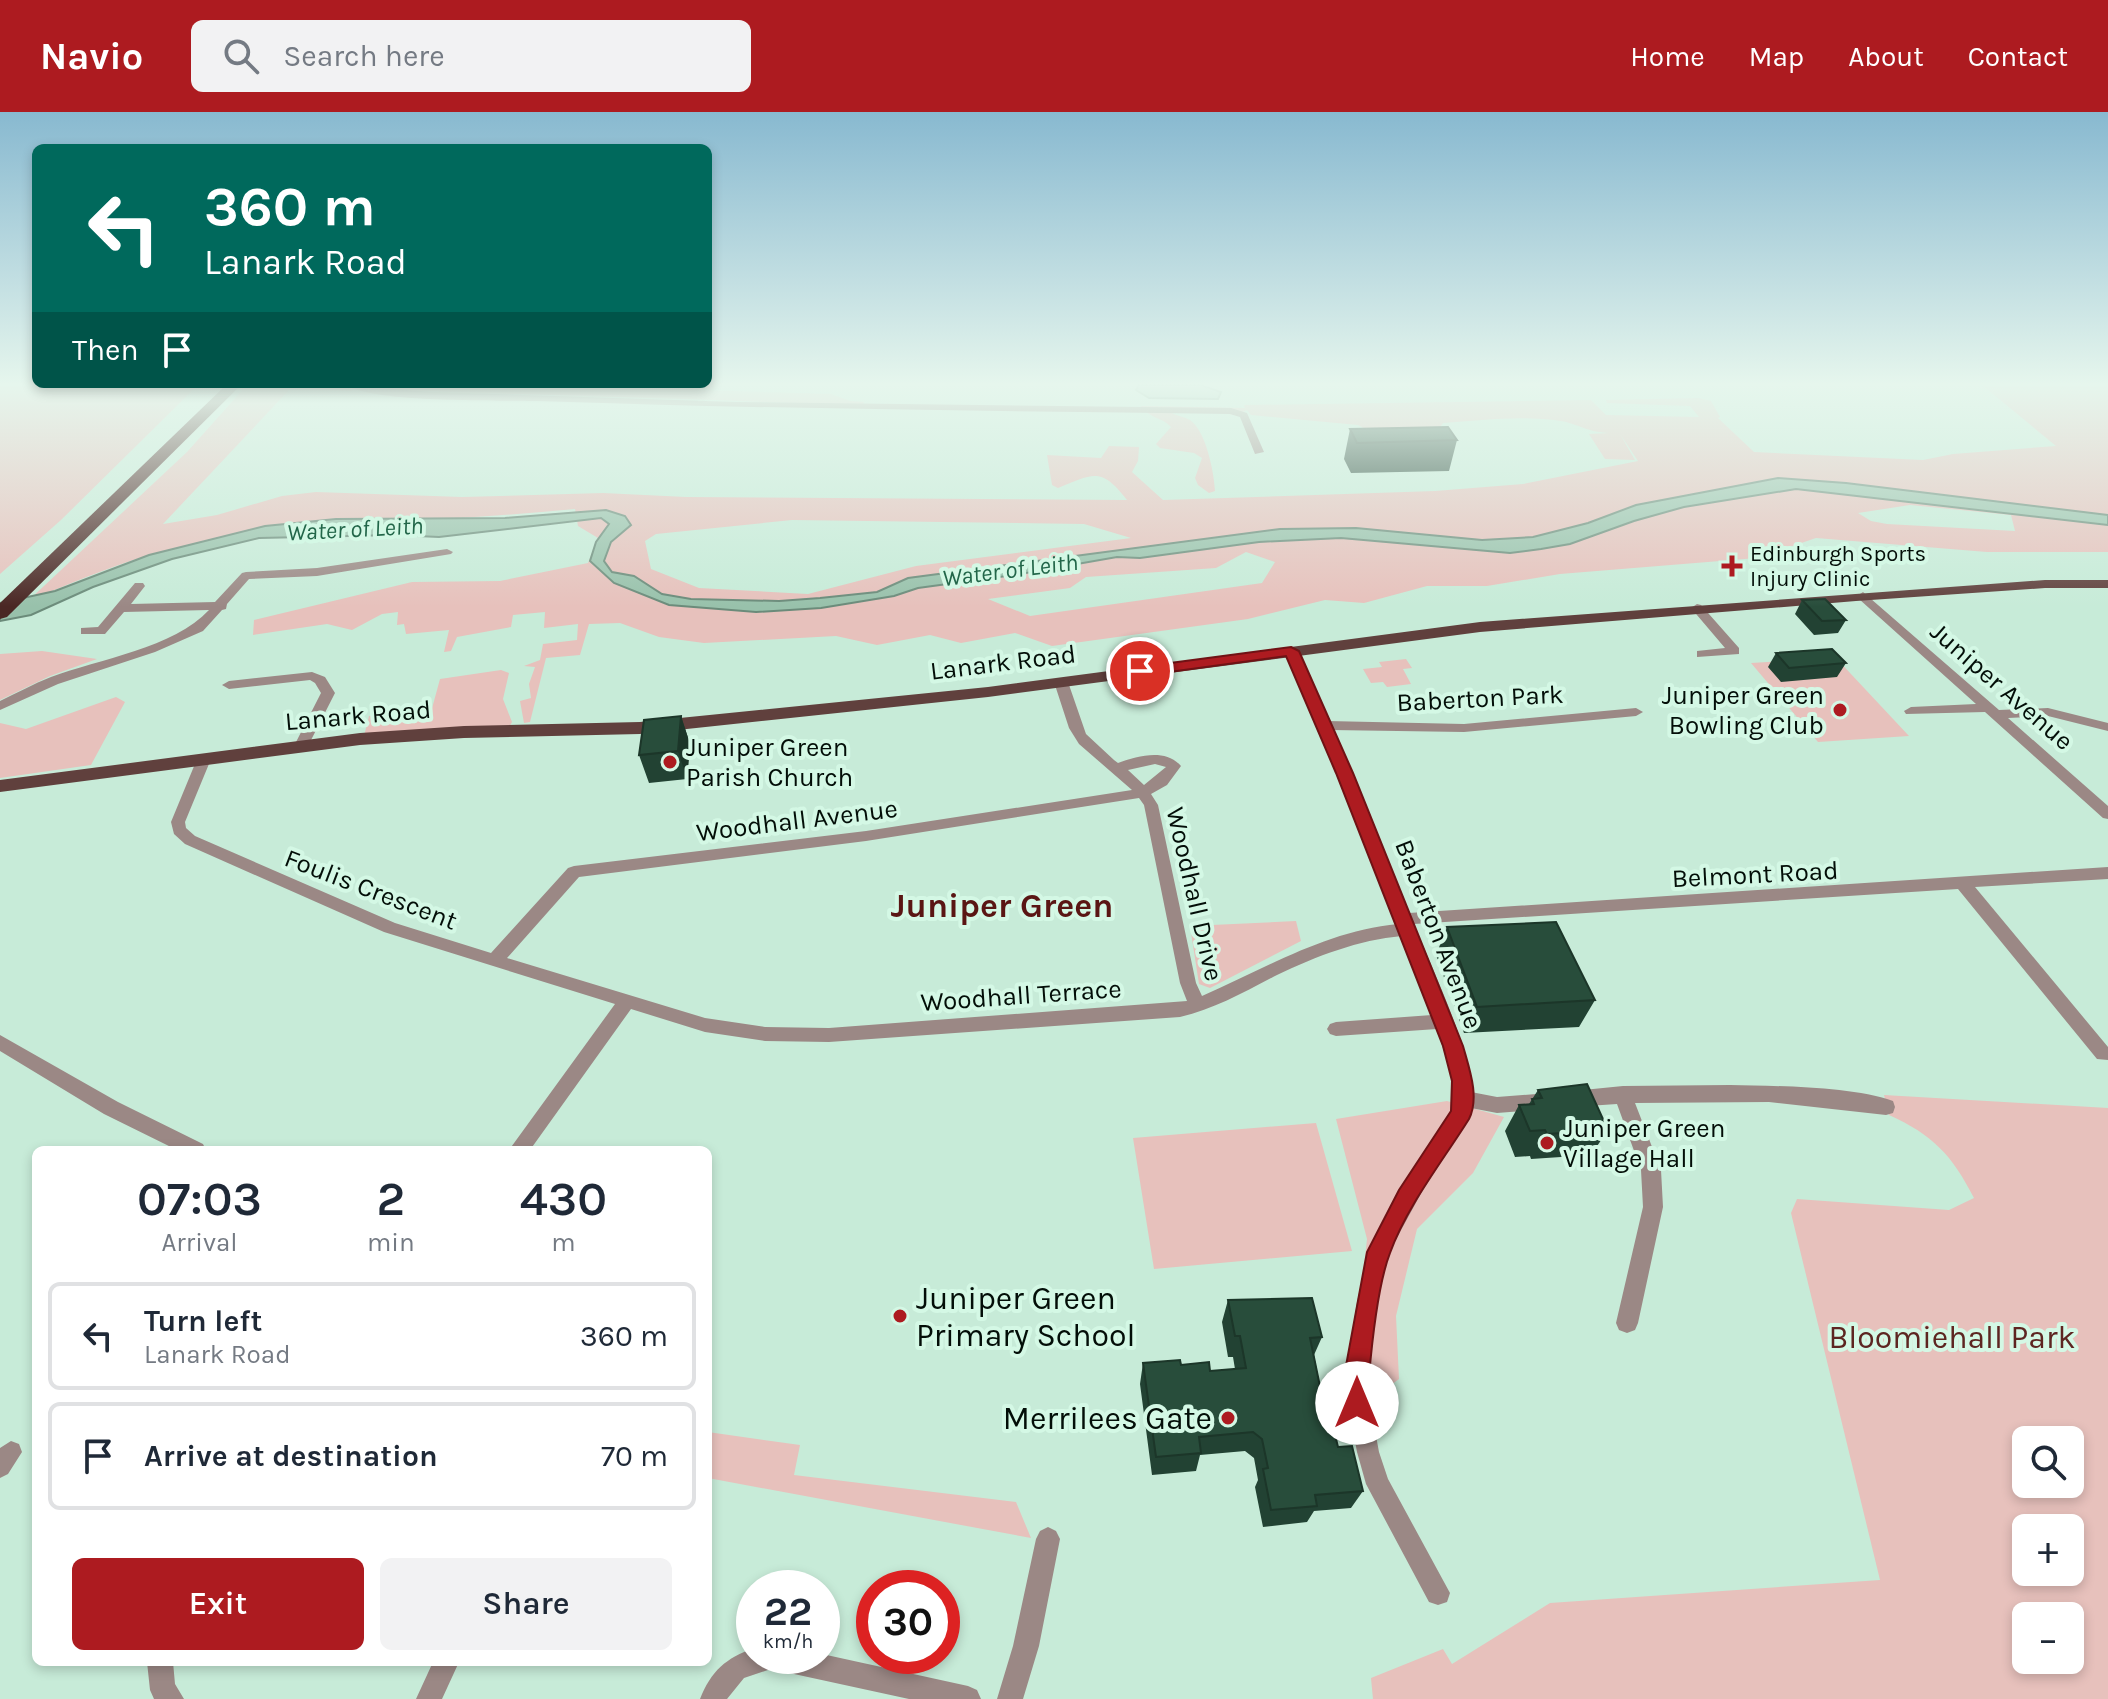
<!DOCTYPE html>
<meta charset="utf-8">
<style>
body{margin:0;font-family:Karla,sans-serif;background:#f2f2f3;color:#1f2937;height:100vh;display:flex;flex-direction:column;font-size:30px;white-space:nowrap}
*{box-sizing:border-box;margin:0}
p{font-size:26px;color:#747a83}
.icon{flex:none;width:44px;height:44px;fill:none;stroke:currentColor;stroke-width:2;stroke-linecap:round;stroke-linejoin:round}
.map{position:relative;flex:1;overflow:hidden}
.sheet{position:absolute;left:32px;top:1034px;width:680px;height:520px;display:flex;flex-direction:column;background:#fff;border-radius:12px;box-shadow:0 4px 12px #0003}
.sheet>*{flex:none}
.banner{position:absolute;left:32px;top:32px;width:680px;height:244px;border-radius:12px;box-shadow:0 4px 12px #0003;background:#00695c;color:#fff;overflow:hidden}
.controls{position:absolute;left:2012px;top:1314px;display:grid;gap:16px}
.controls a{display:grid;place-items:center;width:72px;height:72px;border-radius:12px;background:#fff;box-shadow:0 4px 12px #0003;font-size:40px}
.speed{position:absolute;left:736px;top:1458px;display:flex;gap:16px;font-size:40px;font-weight:700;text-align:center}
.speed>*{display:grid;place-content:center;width:104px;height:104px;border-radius:50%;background:#fff;box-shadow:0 4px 12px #0003;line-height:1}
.speed small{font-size:20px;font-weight:400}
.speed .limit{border:12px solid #d22;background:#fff;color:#111}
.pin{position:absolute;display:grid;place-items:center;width:68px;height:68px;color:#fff;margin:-34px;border:4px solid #fff;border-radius:50%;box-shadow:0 2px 8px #0007}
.me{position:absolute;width:88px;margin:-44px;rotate:0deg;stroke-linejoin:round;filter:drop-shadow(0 0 6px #0008)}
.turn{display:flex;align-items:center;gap:28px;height:168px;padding:0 40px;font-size:36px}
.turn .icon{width:104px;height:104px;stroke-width:2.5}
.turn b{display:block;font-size:56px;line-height:68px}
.then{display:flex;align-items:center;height:76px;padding:0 40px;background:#0003;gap:16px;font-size:30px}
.eta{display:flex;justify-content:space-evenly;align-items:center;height:136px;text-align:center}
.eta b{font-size:48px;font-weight:600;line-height:56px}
.primary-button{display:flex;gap:16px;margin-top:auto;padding:16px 40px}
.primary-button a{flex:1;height:92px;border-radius:12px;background:#ad1b20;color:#fff;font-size:32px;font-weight:600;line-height:92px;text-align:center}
.primary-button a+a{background:#f2f2f3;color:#1f2937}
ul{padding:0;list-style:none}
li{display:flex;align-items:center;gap:24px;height:108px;margin:0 16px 12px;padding:0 24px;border:4px solid #e0e1e3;border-radius:12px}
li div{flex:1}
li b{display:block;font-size:30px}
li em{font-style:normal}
header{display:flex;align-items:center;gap:48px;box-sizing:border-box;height:112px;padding:0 40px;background:#ad1b20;color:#fff}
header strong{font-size:38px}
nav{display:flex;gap:44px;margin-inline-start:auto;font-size:28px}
.search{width:560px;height:72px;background:#f2f2f3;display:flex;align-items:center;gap:20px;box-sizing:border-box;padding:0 28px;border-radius:12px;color:#747a83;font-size:30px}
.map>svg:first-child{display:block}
</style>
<header>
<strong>Navio</strong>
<div class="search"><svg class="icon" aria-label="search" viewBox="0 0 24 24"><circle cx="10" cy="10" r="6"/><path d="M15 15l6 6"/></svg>Search here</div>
<nav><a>Home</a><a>Map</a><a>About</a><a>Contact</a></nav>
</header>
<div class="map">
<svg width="2108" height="1587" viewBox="0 0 2108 1587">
<rect width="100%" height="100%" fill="#c7ebd8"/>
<!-- green -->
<path fill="#e7c1bc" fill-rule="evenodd" d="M0,273H198L61,408L0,462Z
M247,273H340L354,279L290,277L163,412L217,403L282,384L316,380L462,385L603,381L686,385L1127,388C1101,354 1093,362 1058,376L1052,373L1047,343L1101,346L1109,334L1139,335L1138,349L1132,360L1163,388L1435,379L1523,372L1638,349L1620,322L1635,348L1605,347L1589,322L1609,321C1587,320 1578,312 1561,309C1523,303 1481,308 1443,311L1418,345L1358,313L1251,303L1247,298L1236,303L1204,299L1172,301C1177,304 1185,305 1190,308C1206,319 1214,360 1215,379L1209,381L1198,373L1195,366L1202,346L1194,341L1160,336L1156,332L1171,315C1162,305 1150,307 1141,294L1245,296L1244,293L1591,288L1606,303L1699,305L1690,294L1607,291L1606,288L1699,286L1711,289L1720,305L1718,306L1754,340L1923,348L1953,342L2056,334L1982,273H2108V440H1987L1816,426L1757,446L1560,462L1487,474H1427L1364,491L1325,488L1248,507L1052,534L1015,521L961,531L930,523L877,533L836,524L704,531L659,525L620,511L589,512L580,543L546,546L530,610L524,611L520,589L531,586L529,572L535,555L524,554L540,548L543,532L577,528L578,512L544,516L545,500L513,503L511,515L457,525L451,539L444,540L449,518L406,522L404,512L397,513L398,500L382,502L352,518L327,512L253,523L254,508L412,470L500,469L588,451L598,426L578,414L575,397C447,410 316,409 188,434C133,444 79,468 28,489L187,340ZM1910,393L2011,403L2015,419L1887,412L1871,409L1858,401ZM792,408L1084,412L1131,426L916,454L808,482L699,476L651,457L645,429L656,422ZM1246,440L1275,450L1262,471L1030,504L988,487L1070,476L1086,465L1216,456Z
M369,273H538L831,282L850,289L864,290L862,294L717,288L382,278Z
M42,539L97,547L50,564L0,588V542Z
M1836,546L1909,624L1818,630L1751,551Z
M1406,547L1412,556L1403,557L1411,572L1387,575L1383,570L1371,571L1363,557L1382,555L1379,550Z
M501,558L509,561L503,587L512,610L507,619L364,624L369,604L431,600L440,567Z
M116,585L125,590L91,653L0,666V611L26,617Z
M1296,809L1301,829L1210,876L1199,872L1190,814Z
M1884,983L2108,996V1587H1373L1371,1566L1443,1537L1452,1552L1550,1491L1880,1468L1791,1101L1797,1087L1949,1098L1974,1086C1952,1043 1933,1023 1889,1003ZM2026,1328H2070V1372H2026ZM2026,1416H2070V1460H2026ZM2026,1504H2070V1548H2026Z
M1447,989L1504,1005L1473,1061L1417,1117L1396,1204L1399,1267L1383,1279L1352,1264L1367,1127L1336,1007Z
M1316,1011L1352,1139L1154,1157L1133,1026Z
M708,1320L800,1333L794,1363L1016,1390L1031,1426L708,1366Z"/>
<!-- water -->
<path fill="#98c1ab" stroke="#6b8b7a" stroke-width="2" d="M1139,273H1201L1221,280L1218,287L1149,286L1136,278Z
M1778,366L1846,371L2108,403V413L1796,377L1684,395L1634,409L1570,432L1541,437L1510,441L1341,426L1259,430L1140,446L1117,445L1014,463L918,476L894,484L821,496L756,500L669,493L614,471L590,449L596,430L609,412L601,406L439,425L395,423L259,426L172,447L93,475L31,503L0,509V491L55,479L149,443L265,414L336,407L505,406L606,398L625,404L631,413L611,430L604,449L612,460L634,464L662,482L691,487L779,489L820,486L877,480L908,466L1280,417L1356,416L1482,428L1533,425L1588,411L1636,393Z"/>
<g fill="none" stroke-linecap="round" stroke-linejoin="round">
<!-- street -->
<path fill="#9b8885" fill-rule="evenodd" d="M346,273L430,280L736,290L1231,296L1247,301L1264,340L1255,342L1240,305L1230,302C1000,299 769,297 538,289C498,288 375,291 346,273Z
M447,437L453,440L451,442L317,464L249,467L227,492L226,497L222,498L203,519L155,540L58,572L0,598V589C17,581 33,572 51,565C99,547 174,536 209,498L124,500L105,522H81V516L98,515L135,471H143L145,474L131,492L215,490L242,461L246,460L317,456Z
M1863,480L1999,598L2048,596L2108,611V619L2048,604L2008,606L2108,694V707L2103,706L1985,600L1906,602L1904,599L1911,595L1976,592L1859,487L1857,484Z
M1697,492L1701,493L1739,536V542L1697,545V539L1725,536L1691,496Z
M1291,535L1297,539L1327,609L1464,612L1636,596L1643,600L1636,604L1464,620L1331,618L1409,801L2108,755V767L1975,775L2108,935V948L2097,947L1958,777L1414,812C1432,857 1471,936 1471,980L1497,985L1549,981L1556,983L1558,989L1556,995L1549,997L1497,1001L1471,996L1469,1007L1424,1076L1388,1142L1377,1190L1366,1270L1379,1340L1388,1367L1450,1481L1447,1490L1438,1493L1429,1490L1366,1372L1357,1340L1344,1270L1357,1190L1368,1140L1410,1064L1453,999V969L1437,917L1336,924L1330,922L1327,917L1330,912L1336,910L1432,903L1402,824C1358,828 1317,844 1277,863C1244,880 1215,897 1180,905L829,930L765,929L705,920L631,897L530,1038H509L615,892L384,820L185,732L174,722L171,710L197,647L204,642L209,644L211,647L185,710L186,716L195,724L395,811L491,841L568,756L574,754L866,719L1132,678L1079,632L1069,616L1054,570L1061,566L1068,570L1086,622L1114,648L1118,651C1138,644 1165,636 1181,654L1167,673L1151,682L1158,693L1196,871L1202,884C1266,856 1326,819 1398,812L1285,539ZM1155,652L1166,655L1144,673L1128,658ZM1139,686L1144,693L1180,871L1187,889L829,916L765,915L705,906L507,846L579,765L866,729Z
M312,560L325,565L335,581L308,634L301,639L294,634L321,581L315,571L310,568L229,577L222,573L229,569Z
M0,923L118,990L203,1032L206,1038H177L104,1002L0,939Z
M1730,973C1776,974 1850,974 1893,989L1895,995L1893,1001L1886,1003L1769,990L1635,991L1661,1058L1663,1095L1638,1211L1635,1218L1627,1221L1619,1218L1616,1211L1643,1095L1641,1058L1617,992L1573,995L1566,993L1564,987L1566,981L1573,979L1623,974Z
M11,1329L19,1332L22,1340L8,1362L0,1366V1336Z
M1048,1415L1056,1419L1060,1427L1039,1534L1023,1587H997L1013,1534L1036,1427L1040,1419Z
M754,1536V1544L822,1542L968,1574L977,1578L981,1587H909L771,1557L744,1566L727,1587H700C711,1559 726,1546 754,1536Z
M147,1550H173L175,1572L184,1587H154L150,1578Z
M433,1550H459L442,1587H416Z"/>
<!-- primary -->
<path fill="#60403d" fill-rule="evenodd" d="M2045,468H2108V476H2045L1856,489L1480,520L988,585L640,622L464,626L360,633L0,680V668L360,621L464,614L640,610L988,575L1480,510Z"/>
<!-- highway -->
<path fill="#4a2724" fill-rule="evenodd" d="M226,273H241L7,505L0,507V491Z"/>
</g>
<!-- wall -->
<path fill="#224233" d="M1350,317L1457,328L1449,359L1351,361L1344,347Z
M1802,488L1846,508L1838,521L1814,523L1795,502Z
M1776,541L1846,551L1837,565L1781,570L1768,555Z
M681,604L690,632L687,667L649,671L639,643Z
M1447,815L1595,888L1579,915L1464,921L1436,843Z
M1538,978L1608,1018L1591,1043L1531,1047L1530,1044L1515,1045L1505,1019L1519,993L1529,992Z
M1228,1188L1322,1225L1314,1243L1324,1294L1338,1335L1363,1379L1351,1396L1314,1399L1307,1410L1263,1415L1255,1375L1258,1368L1254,1346L1245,1339L1200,1343L1196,1359L1152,1363L1140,1272L1143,1251L1181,1253L1210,1259L1235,1257L1233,1245H1228L1222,1210Z"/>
<!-- shaded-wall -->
<path fill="#1c3629" d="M681,604L690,632L687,667L678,639Z"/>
<!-- building -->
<path fill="#284d3b" stroke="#1c3629" stroke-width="2" d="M1448,315L1457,328L1357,331L1350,317Z
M1825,487L1846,508L1822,509L1802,488Z
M1832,537L1846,551L1789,556L1776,541Z
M681,604L678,639L639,643L644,608Z
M1556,810L1595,888L1477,895L1447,815Z
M1587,972L1608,1018L1547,1022L1545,1018L1530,1019L1519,993L1534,992L1532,987L1542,986L1538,978Z
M1312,1186L1322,1225L1310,1226L1324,1294H1328L1338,1335L1352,1334L1363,1379L1315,1383L1317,1394L1271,1398L1263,1357L1268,1356L1262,1327L1253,1320L1199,1325L1201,1341L1156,1345L1143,1251L1180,1248L1181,1253L1209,1250L1210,1259L1246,1256L1240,1224H1235L1228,1188Z"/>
<!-- sky -->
<linearGradient id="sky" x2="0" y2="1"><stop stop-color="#88b9d0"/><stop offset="0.55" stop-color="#e6f6ed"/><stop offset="1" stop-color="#e6f6ed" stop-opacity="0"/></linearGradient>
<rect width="2108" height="495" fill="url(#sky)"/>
<!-- route -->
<path fill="#ad1b20" stroke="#701215" stroke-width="2" d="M1291,535L1299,539L1353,661L1463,934C1469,956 1480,985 1469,1007C1442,1050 1407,1094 1390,1141C1378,1172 1372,1230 1369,1264C1367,1277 1371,1288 1366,1300L1357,1304L1348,1300L1343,1270L1367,1140L1399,1078L1451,999L1452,969L1443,934L1336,661L1286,544L1140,564L1133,559L1140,555Z"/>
<!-- markers -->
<g fill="#ad1b20" stroke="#d4f8e5" stroke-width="3">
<path d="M1728 442h8v8h8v8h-8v8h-8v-8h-8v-8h8z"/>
<circle cx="1840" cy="598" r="8"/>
<circle cx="670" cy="650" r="8"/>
<circle cx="1547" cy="1031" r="8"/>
<circle cx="900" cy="1204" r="8"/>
<circle cx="1228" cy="1306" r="8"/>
</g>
<g text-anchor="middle" stroke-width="8" stroke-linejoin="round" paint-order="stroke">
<!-- far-poi labels -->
<g font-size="22" fill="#030e08" stroke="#d4f8e5" text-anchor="start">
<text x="1750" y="449">Edinburgh Sports<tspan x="1750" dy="25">Injury Clinic</tspan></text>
</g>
<!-- far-water labels -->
<g font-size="24" font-style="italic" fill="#226649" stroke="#d4f8e5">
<text transform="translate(355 417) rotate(-3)" y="8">Water of Leith</text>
<text transform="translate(1010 458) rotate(-7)" y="8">Water of Leith</text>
</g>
<!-- street labels -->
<g font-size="26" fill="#030e08" stroke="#d4f8e5">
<text transform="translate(1003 550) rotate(-7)" y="9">Lanark Road</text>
<text transform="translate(2002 574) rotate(41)" y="9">Juniper Avenue</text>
<text transform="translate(1480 586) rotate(-3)" y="9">Baberton Park</text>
<text transform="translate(358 603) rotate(-5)" y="9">Lanark Road</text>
<text transform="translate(797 708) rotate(-7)" y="9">Woodhall Avenue</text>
<text transform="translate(1755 762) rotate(-3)" y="9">Belmont Road</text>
<text transform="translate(371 777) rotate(21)" y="9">Foulis Crescent</text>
<text transform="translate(1195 782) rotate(77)" y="9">Woodhall Drive</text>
<text transform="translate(1439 822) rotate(69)" y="9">Baberton Avenue</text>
<text transform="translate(1021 883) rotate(-4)" y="9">Woodhall Terrace</text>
</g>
<!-- poi labels -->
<g font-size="26" fill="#030e08" stroke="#d4f8e5" text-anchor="start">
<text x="1824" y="592" text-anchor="end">Juniper Green<tspan x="1824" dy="30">Bowling Club</tspan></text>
<text x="686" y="644">Juniper Green<tspan x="686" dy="30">Parish Church</tspan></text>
<text x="1563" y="1025">Juniper Green<tspan x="1563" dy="30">Village Hall</tspan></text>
</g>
<!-- near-poi labels -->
<g font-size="32" fill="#030e08" stroke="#d4f8e5" text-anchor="start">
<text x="916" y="1197">Juniper Green<tspan x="916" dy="37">Primary School</tspan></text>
<text x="1212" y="1317" text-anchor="end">Merrilees Gate</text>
</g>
<!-- near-park labels -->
<g font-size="32" fill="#5d2521" stroke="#d4f8e5">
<text x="1952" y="1236">Bloomiehall Park</text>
</g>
<!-- district labels -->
<g font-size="34" font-weight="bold" fill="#5a1614" stroke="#d4f8e5">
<text x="1002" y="805">Juniper Green</text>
</g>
</g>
</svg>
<div class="controls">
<a><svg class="icon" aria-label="search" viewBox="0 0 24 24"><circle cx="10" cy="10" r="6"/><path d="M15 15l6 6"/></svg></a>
<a>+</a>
<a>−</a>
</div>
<div class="speed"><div>22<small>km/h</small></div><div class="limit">30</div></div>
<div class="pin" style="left:1140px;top:559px;background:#d93025"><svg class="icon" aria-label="arrive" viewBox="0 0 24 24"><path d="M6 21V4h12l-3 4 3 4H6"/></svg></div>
<svg class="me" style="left:1357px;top:1291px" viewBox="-20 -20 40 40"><circle r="19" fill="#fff"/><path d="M0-13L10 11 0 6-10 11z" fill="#ad1b20"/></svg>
<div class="banner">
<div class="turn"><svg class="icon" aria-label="left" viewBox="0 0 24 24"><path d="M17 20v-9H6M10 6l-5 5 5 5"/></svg><div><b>360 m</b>Lanark Road</div></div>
<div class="then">Then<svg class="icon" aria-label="arrive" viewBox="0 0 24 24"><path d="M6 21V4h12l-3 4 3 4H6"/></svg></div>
</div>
<section class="sheet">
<div class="eta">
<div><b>07:03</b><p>Arrival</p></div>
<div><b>2</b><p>min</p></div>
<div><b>430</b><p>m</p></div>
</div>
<ul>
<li><svg class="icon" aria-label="left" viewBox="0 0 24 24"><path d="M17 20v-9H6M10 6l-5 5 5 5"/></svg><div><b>Turn left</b><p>Lanark Road</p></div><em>360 m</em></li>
<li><svg class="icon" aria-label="arrive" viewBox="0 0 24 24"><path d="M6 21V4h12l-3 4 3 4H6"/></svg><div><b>Arrive at destination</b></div><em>70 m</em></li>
</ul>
<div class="primary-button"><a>Exit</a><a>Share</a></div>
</section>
</div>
